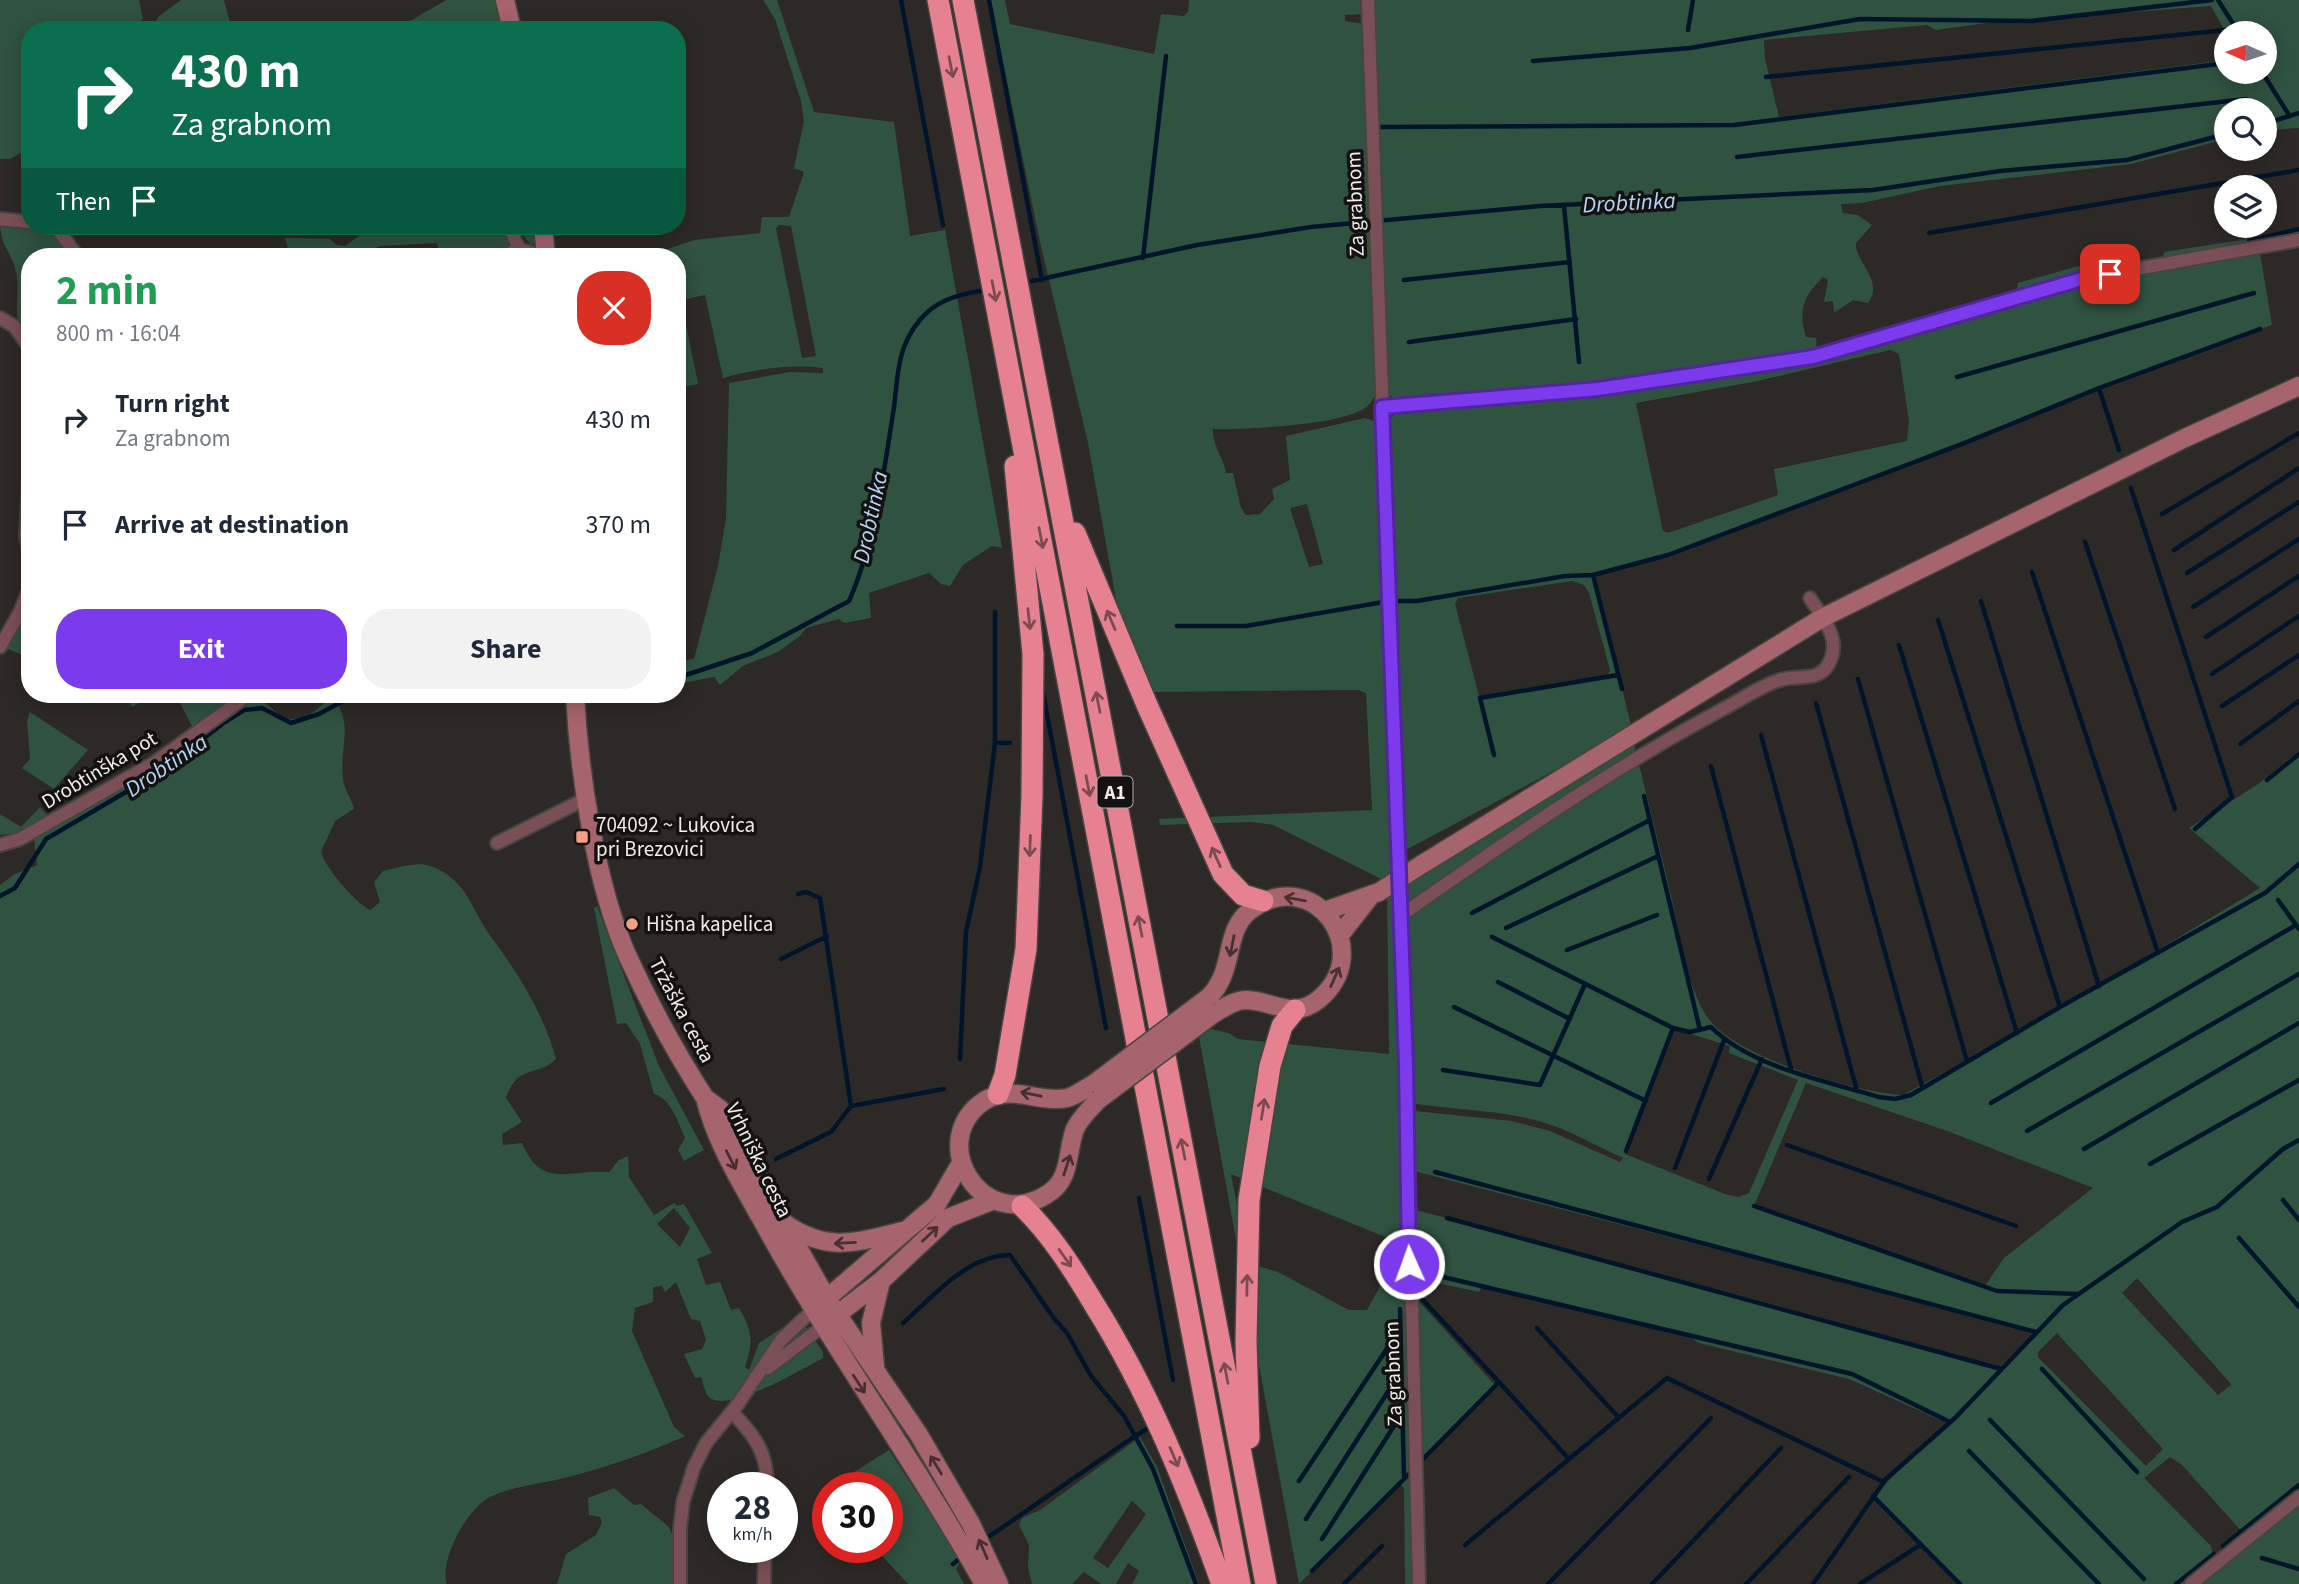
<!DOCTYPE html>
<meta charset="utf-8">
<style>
body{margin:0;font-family:"Source Sans 3",sans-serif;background:#f2f2f3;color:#1f2937;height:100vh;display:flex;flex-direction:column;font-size:26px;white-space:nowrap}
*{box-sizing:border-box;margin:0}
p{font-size:23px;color:#747a83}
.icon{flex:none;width:38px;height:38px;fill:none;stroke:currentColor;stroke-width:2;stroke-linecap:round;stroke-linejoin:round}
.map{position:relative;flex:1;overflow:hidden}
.sheet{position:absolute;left:21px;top:248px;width:665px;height:455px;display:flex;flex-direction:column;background:#fff;border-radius:28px;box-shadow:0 4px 18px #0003}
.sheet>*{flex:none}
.top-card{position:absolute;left:21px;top:21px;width:665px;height:214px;border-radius:28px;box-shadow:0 4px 18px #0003;background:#0b6e4f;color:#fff;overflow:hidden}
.needle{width:46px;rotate:273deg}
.controls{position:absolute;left:2214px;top:21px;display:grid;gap:14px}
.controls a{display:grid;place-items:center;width:63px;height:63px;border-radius:50%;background:#fff;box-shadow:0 4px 18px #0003;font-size:35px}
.speed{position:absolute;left:707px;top:1472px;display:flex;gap:14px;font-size:35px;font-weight:700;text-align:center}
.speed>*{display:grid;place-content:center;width:91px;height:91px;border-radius:50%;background:#fff;box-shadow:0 4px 18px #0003;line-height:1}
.speed small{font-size:18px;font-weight:400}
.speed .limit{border:10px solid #d22;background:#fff;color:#111}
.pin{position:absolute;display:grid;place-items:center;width:60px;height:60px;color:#fff;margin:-30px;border-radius:14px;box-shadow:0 4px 10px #0006}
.me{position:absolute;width:77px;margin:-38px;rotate:358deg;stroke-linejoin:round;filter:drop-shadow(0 0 5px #0008)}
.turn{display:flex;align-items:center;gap:24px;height:147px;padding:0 35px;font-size:32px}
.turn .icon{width:91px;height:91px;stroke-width:2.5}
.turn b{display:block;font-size:49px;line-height:60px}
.then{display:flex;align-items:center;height:66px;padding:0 35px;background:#0003;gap:14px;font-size:26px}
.round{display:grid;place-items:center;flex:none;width:74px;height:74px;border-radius:28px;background:#f2f2f3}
.head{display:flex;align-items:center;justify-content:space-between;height:119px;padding:0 35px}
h1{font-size:42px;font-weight:700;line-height:52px;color:#1e9e55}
.primary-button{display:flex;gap:14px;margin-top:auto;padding:14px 35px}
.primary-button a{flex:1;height:80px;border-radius:28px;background:#7c3aed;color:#fff;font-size:28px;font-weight:700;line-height:80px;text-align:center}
.primary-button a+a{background:#f2f2f3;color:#1f2937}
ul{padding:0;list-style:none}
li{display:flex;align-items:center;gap:21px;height:105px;padding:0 35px}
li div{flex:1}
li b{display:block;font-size:26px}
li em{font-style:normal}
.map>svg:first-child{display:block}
</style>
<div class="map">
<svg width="2299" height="1584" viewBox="0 0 2299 1584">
<rect width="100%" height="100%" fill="#2d2926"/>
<!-- green -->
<path fill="#305240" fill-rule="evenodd" d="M0,0H139L143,19L124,30H30V147L10,159H0Z
M181,0H224L232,30H152L158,17Z
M446,0H495L501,30H395Z
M763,0H777L814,112L894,122L910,236L945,230L1002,548L992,546L963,565L950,586L941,584L929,573L869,593L871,618L844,623L839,619L806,628L800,636L778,652L743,666L720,685L714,677L677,684V661L694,659L718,566L726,518L729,383L790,372L823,373V368C789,364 756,369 723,378L705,295L681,300L698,384L677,388V257H663L662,251L694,240L760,233L762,217H789L804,172L794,168L804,121L801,101L775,19ZM779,225L791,226L816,356L802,358L776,228Z
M990,0H1005L1010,24L1154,54L1161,14L1184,16L1188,12L1189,0H1363V14L1345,15V21L1364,24L1377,390C1374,397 1371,404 1365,408C1338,426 1247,429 1213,429C1212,445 1223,456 1226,473H1233L1241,508L1246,515L1260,514L1274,499L1272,489L1290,480L1286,436L1365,418L1377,422L1414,1584H1405L1404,1488L1400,1484L1299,1584L1197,1026L1229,1033L1238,1039L1389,1054L1387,882L1273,825L1251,822L1160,825L1159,819L1372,810L1366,693L1358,690L1143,692L1122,633L1088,443L1040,242ZM1307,504L1323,564L1309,567L1290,508ZM1231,1174L1395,1241L1392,1265L1367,1310H1349L1278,1272L1248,1263Z
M1373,0H2299V128L2265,130L2264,110H2226V139L2131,164L1940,186L1862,203L1841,204L1843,213L1858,215L1872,225L1856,243V248C1861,267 1883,283 1868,303L1853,300L1834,313L1833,301L1824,302L1828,280L1823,277C1803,297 1798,310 1806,337L1816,338L1817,350L1588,386L1403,401L1393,398L1385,390ZM2211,6L2226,33H2264V72H2226V60L1779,117L1765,58L1764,40L1927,25L1936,30L1986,23Z
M0,222C26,225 51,226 67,249L60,257H30V341C6,312 24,298 15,268C9,249 0,244 0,222Z
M368,226H503L509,241L507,248L489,257H440L437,243L380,246L372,250L370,257H343V251L299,250L298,257H291L285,238L330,239L337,245L345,246L367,230Z
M515,226H534L536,243L531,245Z
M2299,231V237L2162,261L2164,252Z
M2260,253L2272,325L2080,395L1702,543L1594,577L1632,729L1404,851L1389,436L1390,420L1395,413L1636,389L1862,349L2085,284ZM1890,350L1899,354L1909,422L1907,441L1774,469L1778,495L1668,533L1663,531L1636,403L1753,382ZM1572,581L1584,585L1589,593L1610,670L1608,675L1495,696H1479L1455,604L1458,598Z
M2086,264H2096L2099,273L2016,293L2018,283Z
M681,394L678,496L677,504V395Z
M30,613V658L3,647L23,614Z
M125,695H154L132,707Z
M176,695H242L197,727L192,726Z
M256,695L285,720L307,717L332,697C355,724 339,746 343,778C344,790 351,797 354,809L335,821L321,852C326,869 355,902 370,910L380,902L374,882L383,871C396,868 418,861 430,866C467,878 472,912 492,938C519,975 544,1014 556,1059C536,1078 517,1064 506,1098L522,1122L502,1134L503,1145L522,1143C542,1190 568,1169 609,1172L619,1160L628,1156L629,1177L654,1215L674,1203L677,1206L684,1204L712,1253L697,1259L706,1285L720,1282L731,1310L739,1308C752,1329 754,1342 745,1367L749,1370L759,1343L799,1317L823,1352V1358C804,1368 726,1415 709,1397C705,1393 703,1383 701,1377L695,1378L684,1354L702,1349L706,1340L700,1321L691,1319L676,1282L665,1292L662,1286L653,1287V1302L635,1308L632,1331L674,1427L685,1436C648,1453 608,1467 568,1477C546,1483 509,1487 490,1497C467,1509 439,1559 447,1584H0V885L15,874L37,865L34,838ZM674,1208L690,1228L680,1247L657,1224Z
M30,712L88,750L54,789L22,768L30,759L27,721Z
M1632,735C1644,787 1658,839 1670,891C1679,928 1686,987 1708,1018C1735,1057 1856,1093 1903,1095L2052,1014L2260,888L2189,828L2258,784L2299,751V1490L2244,1534L2182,1465L2170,1457L2144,1478L2211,1546L2214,1559L2184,1584H1959L1873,1496L1947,1423L1849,1379L1699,1343L1688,1336L1481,1288L1479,1292L1414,1278L1412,1209L1757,1300L1999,1368L2036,1332L1410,1170V1115L1415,1111L1512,1121L1550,1131L1620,1162L1623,1158C1596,1146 1568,1129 1539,1121C1499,1110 1457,1110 1416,1104L1409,1097L1403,863ZM1671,1028L1730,1046L1729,1053L1798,1080L1749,1193L1738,1197L1725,1194L1625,1154ZM1806,1083L1950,1132L2093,1188L2004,1258L1985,1286L1838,1238L1754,1206ZM2137,1278L2231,1384V1385L2218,1395L2122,1293ZM2057,1333L2163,1449L2146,1466L2038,1357V1352Z
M40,807L47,815L23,832L0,835V814L21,827Z
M597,906L659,1066L704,1150L684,1161L678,1150L685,1138C679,1124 670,1097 654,1094L640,1044L626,1023L617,1024L594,908Z
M1415,1297L1494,1384V1388L1420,1464Z
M1140,1437L1157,1467L1199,1584H1132L1139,1571L1128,1563L1116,1584H1101L1084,1572L1072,1584H1032L1028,1568L1029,1545L1019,1525L1022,1518L1040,1510ZM1132,1501L1146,1514L1108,1568L1093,1558Z
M889,1450L961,1560L956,1569L964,1584H908L874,1547H887V1488H829Z
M614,1488L634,1505L641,1504L669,1527L674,1539V1584H557L566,1554L596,1535L602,1522L600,1517L589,1515L588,1498Z
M2299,1504V1584H2201Z"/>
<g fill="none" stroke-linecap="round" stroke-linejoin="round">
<!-- stream -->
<path stroke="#00152a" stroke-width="4.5" d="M901,0L943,225
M989,0L1042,280
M2218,0L2239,33
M1688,30L1693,0
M1533,61L1690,48L1860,19L2031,21L2212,0
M2262,72L2289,115
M1766,77L2236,29
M2264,124L2299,113
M1381,127L1734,125L2226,63
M1737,157L2246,99
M1564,206L1579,362
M1929,233L2299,170
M2249,241L2299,229
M1143,258L1166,56
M1404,280L1570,262
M1032,281L1197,245L1311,227L1540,206L1873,190L2000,171L2127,160L2226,134
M1409,342L1576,319
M1957,377L2254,293
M2099,388L2119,450
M2131,488L2232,797L2195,829
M2162,514L2299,433
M2085,542L2175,809
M2174,550L2299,468
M2032,572L2158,953
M2187,573L2299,502
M1593,575L1622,689
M1981,601L2099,986
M2193,607L2299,539
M1938,620L2060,1007
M1177,626H1246L1389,601H1417L1565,576L1593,575L1668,555L1965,443L2099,388L2260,329
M2206,637L2299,576
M1899,645L2017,1033
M677,674L686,675L752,653L849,601C875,542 884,471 894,407C898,375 897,348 919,321C935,301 956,295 980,291
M2212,674L2299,616
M1858,679L1967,1061
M1042,688L1106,1028
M1816,703L1922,1086
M2222,706L2299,655
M1761,735L1857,1091
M995,743V612
M2240,744L2299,701
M1494,755L1480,698L1618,675
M1711,766L1791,1069
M2267,780L2299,754
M1644,796L1700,1030
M798,894L806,892L820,898L851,1106
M0,896L15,888L46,839L160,772L225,722L244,710L262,708L291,723L319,714L354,695
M2278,900L2299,929
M1472,913L1650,820
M1506,928L1658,856
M1492,937L1673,1028L1690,1032L1711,1027C1751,1067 1825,1081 1879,1097L1895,1099L1911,1095L2060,1007L2265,893L2299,864
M1567,950L1657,915
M781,959L827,936
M1498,982L1570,1019
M1454,1007L1646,1101
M960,1059L966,932L980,867L995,743H1010
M1443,1070L1540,1085L1585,984
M1991,1103L2296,925
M2027,1131L2299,974
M1787,1145L2016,1226
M2084,1149L2299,1023
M1626,1151L1673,1028
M776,1159L831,1132L851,1106L944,1089
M2150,1164L2299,1080
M1675,1168L1724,1040
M1435,1172L2036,1332
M1709,1179L1762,1059
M1139,1198L1173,1380
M2283,1200L2299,1220
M1754,1206L1997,1291L2078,1294
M1447,1218L2001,1369
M2239,1238L2299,1307
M1418,1271L1852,1374L1950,1422
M1422,1299L1499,1382
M1400,1309L1404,1479
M903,1323C933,1297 967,1255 1010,1255L1053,1317L1067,1333L1091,1376L1124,1416L1135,1436L984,1540
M1537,1328L1619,1418
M2042,1369L2137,1472
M1990,1420L2144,1579
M1147,1429L1135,1436L1153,1469L1196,1584
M1969,1451L2099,1584
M1422,1460L1499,1382L1569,1459
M1299,1481L1390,1344
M1873,1496L1960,1584
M1306,1519L1391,1387
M1322,1539L1394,1426
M1465,1545L1667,1378L1884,1482
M2223,1546L2299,1485
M2262,1558L2299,1569
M953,1564L963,1556
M1312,1571L1409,1474
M1344,1584L1382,1546
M1548,1584L1711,1418
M1652,1584L1781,1448
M1746,1584L1849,1477
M1813,1584L1886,1479L1955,1418L2063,1305L2182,1222L2217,1207L2283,1149L2299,1140
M1860,1584L1920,1545
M2176,1584L2214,1554"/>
<!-- street casing -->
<g stroke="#484441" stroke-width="16">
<path id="street" d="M1368,0L1406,1064L1419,1584
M0,219L30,222
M49,226L59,231L78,257
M509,226L519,249
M501,257L519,249L546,257
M0,318L14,326L30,348
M1382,407L1599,389L1813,357L2085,278L2299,240
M30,458L26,536L30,556
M0,647L20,612L30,587
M497,843L587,798
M0,845L20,839L154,763L248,695
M1400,916C1504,843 1611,769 1723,709C1741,700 1760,686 1780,680C1796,674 1817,683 1828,665C1843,640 1823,619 1810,598
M768,1368L822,1327
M732,1412C755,1436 768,1453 767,1488
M680,1584V1529L683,1502L694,1467L706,1443L738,1404L781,1340L812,1311
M764,1584L765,1547
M2191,1584L2299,1497"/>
</g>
<!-- secondary casing -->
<g stroke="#484441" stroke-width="21">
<path id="secondary" d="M505,0L512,30
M543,226L546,257
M575,695C579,772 596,887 628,957C650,1005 676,1053 705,1098C716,1144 745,1189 768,1231C835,1352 917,1464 984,1584
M1421,865L1822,618L2185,438L2299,386
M1325,911L1379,892
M1340,935L1369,898
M1209,997C1237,968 1222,930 1252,909C1313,864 1378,951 1318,1000C1293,1020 1273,1001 1247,1000C1234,1000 1224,1008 1213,1014
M1095,1083C1086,1088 1076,1096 1067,1098C1038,1104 1013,1083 984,1101C925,1141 982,1234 1046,1195C1072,1180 1066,1153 1075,1129C1080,1118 1090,1109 1098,1100
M705,1098L720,1109L827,1299L919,1435L971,1524L999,1584
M787,1225C830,1253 857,1242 903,1231
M819,1305L937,1204L961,1163
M830,1320L881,1281L948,1218L994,1200
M875,1366L871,1323L881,1281"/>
</g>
<!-- highway casing -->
<g stroke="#484441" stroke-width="24">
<path id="highway" d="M938,0L1240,1584
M963,0L1266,1584
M1075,533L1147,705L1223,874L1243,895L1263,901
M998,1094L1005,1075L1026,949L1032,796L1033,654L1015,466
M1022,1206C1051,1234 1073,1269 1094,1304C1149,1392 1187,1486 1222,1584
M1249,1438L1246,1342L1249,1200L1270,1066L1282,1026L1295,1010"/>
</g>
<!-- street -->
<use href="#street" stroke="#7a5056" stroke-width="12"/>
<!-- secondary -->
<use href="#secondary" stroke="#a6646e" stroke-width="18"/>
<!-- highway -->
<use href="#highway" stroke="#e68191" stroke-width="21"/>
<!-- secondary-bridge casing -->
<g stroke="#484441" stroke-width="21" stroke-linecap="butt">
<path id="secondary-bridge" d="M1379,892L1421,865
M1095,1083L1209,997
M1098,1100L1213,1014"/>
</g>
<!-- secondary-bridge -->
<use href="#secondary-bridge" stroke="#a6646e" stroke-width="18"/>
</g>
<!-- one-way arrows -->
<defs><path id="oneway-shaft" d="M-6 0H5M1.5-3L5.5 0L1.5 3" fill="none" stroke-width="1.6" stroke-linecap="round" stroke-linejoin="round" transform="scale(1.75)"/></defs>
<g stroke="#7d4a51">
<use href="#oneway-shaft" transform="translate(951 67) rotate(79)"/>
<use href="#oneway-shaft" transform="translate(994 291) rotate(79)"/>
<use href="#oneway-shaft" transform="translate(1041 538) rotate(79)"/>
<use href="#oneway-shaft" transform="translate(1029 619) rotate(84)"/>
<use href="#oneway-shaft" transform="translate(1111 620) rotate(-113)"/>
<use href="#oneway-shaft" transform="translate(1098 702) rotate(-101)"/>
<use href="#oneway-shaft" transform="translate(1088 786) rotate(79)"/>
<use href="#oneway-shaft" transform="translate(1030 846) rotate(92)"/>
<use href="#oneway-shaft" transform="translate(1216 857) rotate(-114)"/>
<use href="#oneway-shaft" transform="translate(1140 926) rotate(-101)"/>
<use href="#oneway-shaft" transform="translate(1263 1109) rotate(-81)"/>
<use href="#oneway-shaft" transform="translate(1183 1149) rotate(-101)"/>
<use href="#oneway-shaft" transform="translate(1065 1258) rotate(55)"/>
<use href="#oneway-shaft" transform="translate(1247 1285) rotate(-89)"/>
<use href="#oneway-shaft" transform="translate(1226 1373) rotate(-101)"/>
<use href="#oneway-shaft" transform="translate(1174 1457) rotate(67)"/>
</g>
<g stroke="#472f32">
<use href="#oneway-shaft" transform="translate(1295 899) rotate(-170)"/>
<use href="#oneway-shaft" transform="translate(1232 946) rotate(101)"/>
<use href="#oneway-shaft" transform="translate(1335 977) rotate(-66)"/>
<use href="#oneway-shaft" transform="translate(1031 1094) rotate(-169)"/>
<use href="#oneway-shaft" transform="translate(731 1160) rotate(63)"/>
<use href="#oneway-shaft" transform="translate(1067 1165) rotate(-72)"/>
<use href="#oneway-shaft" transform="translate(930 1234) rotate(-43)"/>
<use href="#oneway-shaft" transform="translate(845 1243) rotate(177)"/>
<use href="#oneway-shaft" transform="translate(859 1384) rotate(57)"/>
<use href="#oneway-shaft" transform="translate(936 1465) rotate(-121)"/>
<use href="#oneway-shaft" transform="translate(983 1549) rotate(-114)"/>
</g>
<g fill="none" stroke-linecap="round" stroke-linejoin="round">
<!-- route casing -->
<g stroke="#51269a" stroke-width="18">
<path id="route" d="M1409,1264L1406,1064L1382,407L1598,389L1813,357L2085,278L2110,274"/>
</g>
<!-- route -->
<use href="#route" stroke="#7c3aed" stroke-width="12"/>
</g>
<!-- markers -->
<g fill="#f49e87" stroke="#141211" stroke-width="2.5">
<rect x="575" y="830" width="14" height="14" rx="3.5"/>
<circle cx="632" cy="924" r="7"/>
</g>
<g text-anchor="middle" stroke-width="7" stroke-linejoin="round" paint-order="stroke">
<!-- shield labels -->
<rect fill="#141211" stroke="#adaba9" stroke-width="2" x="1097.5" y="776.5" width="35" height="31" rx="5"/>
<g font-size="19" font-weight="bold" fill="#efecea">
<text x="1115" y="799">A1</text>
</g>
<!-- street labels -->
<g font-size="21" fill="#efecea" stroke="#141211">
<text transform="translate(1355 204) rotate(-92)" y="7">Za grabnom</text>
<text transform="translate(99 770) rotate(-31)" y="7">Drobtinška pot</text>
<text transform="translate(682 1010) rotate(62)" y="7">Tržaška cesta</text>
<text transform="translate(759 1160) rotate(64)" y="7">Vrhniška cesta</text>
<text transform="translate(1393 1374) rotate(-92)" y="7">Za grabnom</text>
</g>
<!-- poi labels -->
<g font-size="21" fill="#efecea" stroke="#141211" text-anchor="start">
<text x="596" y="832">704092 ~ Lukovica<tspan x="596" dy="24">pri Brezovici</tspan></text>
<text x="646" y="931">Hišna kapelica</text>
</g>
<!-- water labels -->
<g font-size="23" font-style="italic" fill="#b6d6f8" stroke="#141211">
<text transform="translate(1629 202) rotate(-3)" y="8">Drobtinka</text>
<text transform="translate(870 517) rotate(-78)" y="8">Drobtinka</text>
<text transform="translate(166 765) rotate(-34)" y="8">Drobtinka</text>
</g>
</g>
</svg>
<div class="controls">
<a><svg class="needle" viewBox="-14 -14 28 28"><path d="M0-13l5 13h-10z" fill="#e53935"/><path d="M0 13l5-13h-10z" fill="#747a83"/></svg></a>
<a><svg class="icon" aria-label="search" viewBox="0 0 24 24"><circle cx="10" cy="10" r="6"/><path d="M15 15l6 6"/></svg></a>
<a><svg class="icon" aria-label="layers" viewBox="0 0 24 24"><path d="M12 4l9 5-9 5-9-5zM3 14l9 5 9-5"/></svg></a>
</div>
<div class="speed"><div>28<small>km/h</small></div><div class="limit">30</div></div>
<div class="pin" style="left:2110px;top:274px;background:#d93025"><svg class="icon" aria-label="arrive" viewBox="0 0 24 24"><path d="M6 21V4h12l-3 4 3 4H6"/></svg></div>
<svg class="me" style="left:1409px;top:1264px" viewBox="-20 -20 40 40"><circle r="17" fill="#7c3aed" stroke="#fff" stroke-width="3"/><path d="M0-11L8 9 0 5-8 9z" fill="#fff"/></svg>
<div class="top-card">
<div class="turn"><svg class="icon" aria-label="right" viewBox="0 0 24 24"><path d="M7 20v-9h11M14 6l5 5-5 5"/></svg><div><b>430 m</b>Za grabnom</div></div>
<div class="then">Then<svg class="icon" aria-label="arrive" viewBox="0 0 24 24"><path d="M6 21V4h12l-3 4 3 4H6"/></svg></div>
</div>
<section class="sheet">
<div class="head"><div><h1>2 min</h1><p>800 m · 16:04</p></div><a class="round" style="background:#d93025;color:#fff"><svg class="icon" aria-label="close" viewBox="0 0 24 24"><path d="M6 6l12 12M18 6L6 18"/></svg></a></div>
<ul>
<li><svg class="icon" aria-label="right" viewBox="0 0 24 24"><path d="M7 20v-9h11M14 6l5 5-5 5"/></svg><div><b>Turn right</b><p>Za grabnom</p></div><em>430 m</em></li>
<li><svg class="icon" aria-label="arrive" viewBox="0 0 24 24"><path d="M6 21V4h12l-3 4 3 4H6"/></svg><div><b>Arrive at destination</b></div><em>370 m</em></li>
</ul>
<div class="primary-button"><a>Exit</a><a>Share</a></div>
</section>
</div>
